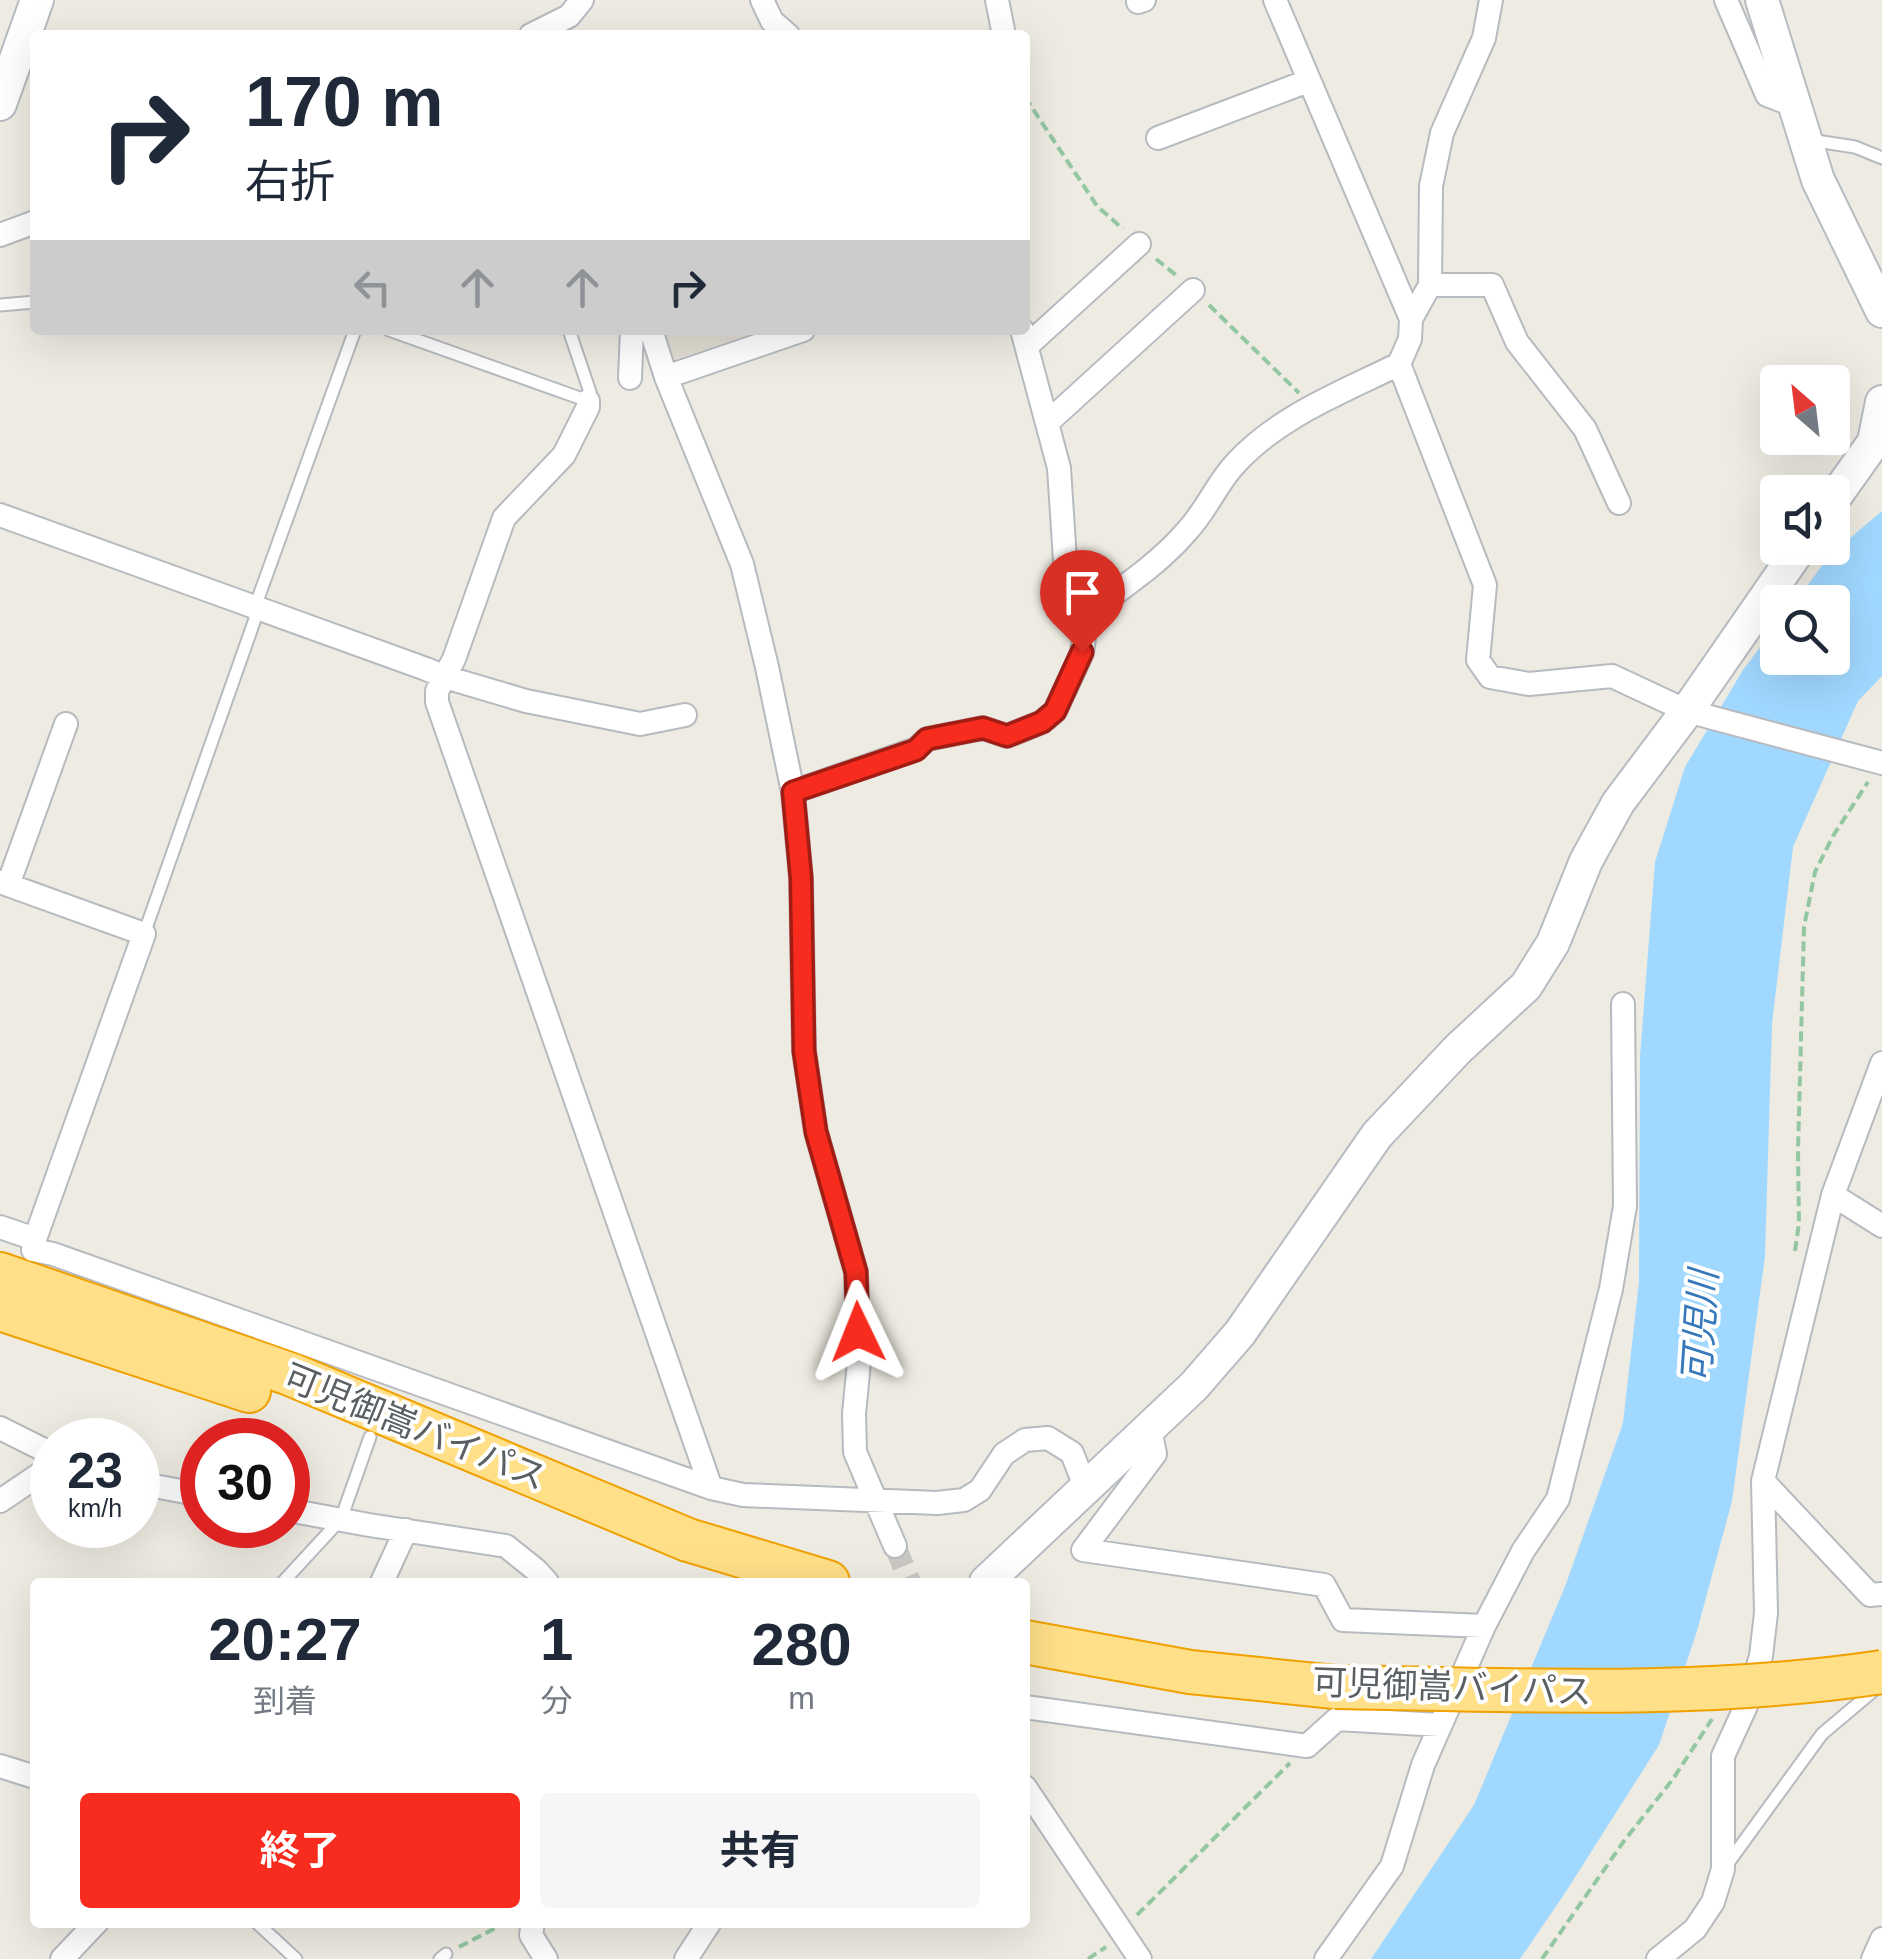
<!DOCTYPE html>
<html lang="ja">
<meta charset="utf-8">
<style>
body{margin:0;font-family:Helvetica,"Noto Sans JP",sans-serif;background:#f6f6f7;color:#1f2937;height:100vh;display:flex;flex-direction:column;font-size:38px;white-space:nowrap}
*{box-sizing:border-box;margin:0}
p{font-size:32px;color:#747a83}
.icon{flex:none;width:55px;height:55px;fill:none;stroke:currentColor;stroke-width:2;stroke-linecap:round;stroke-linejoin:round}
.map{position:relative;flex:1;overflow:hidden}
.sheet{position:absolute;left:30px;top:1578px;width:1000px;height:350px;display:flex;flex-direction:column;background:#fff;border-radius:10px;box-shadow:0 10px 40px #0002}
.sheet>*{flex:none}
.top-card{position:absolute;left:30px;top:30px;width:1000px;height:305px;border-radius:10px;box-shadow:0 10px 40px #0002;background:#fff;color:#1f2937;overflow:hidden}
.needle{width:65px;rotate:332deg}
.buttons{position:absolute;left:1760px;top:365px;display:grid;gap:20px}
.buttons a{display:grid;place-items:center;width:90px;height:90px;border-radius:10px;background:#fff;box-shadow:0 10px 40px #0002;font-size:50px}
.speed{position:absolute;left:30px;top:1418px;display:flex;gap:20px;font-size:50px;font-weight:700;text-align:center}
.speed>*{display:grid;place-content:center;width:130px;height:130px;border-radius:50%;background:#fff;box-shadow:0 10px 40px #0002;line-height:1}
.speed small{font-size:25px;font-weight:400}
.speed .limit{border:15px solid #d22;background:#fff;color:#111}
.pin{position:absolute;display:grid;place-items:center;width:85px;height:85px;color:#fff;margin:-102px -42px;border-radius:50% 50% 50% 0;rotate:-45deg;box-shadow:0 0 10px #0007}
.pin .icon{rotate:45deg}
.me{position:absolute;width:110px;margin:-55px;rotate:358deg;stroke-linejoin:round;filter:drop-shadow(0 0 8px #0008)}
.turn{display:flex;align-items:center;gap:35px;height:210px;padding:0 50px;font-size:45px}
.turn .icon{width:130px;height:130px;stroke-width:2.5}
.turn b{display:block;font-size:70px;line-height:85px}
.lanes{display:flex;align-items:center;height:95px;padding:0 50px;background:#0003;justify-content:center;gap:50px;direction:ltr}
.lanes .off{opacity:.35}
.eta{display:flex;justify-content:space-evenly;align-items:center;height:170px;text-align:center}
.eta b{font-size:60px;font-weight:700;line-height:70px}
.cta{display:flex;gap:20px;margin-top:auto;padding:20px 50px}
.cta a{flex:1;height:115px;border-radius:10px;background:#f72c1f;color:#fff;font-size:40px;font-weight:700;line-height:115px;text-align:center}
.cta a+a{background:#f6f6f7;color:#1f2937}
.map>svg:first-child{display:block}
</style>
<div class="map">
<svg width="1882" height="1959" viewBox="0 0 1882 1959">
<rect width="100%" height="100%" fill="#eeebe2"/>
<!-- education -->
<path fill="#e1ddd2" d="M664,330H763L674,360Z"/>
<!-- water -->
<path fill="#a1d8ff" d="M1882,511V676L1858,701L1793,847L1772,1024L1765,1256L1732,1501L1697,1631L1659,1745L1565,1893L1520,1959H1371L1474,1805L1566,1584L1623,1423L1639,1282L1640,1056L1655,862L1685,767L1743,670L1777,625L1778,658H1832V602H1795L1830,555Z"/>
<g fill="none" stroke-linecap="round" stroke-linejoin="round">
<!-- street-tunnel -->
<path stroke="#c9c8c2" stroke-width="22" stroke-dasharray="22 11" stroke-linecap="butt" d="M895,1546L910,1582"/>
<!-- lane casing -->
<g stroke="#b7babf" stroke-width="15">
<path id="lane" d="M1810,140L1855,147L1882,158
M0,305L35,302
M389,330L588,401L590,392L569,330
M144,934L255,619V607L355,330
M283,1582L341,1519L370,1437
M1726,1866L1822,1734L1873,1691
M256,1922L296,1959
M440,1959L446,1954"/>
</g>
<!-- street casing -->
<g stroke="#b7babf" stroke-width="26">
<path id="street" d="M762,0L772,21L788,35
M997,0L1004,35
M1275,0L1411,319L1410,339L1399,364L1485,585L1478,660L1490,677L1529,684L1612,676L1687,711L1882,763
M1726,0L1767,95L1796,106
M1138,2L1144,0
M531,35L569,16L582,0
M1158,138L1308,81
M0,235L35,222
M1430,285H1492L1517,342L1585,429L1619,503
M1411,319L1430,285L1431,186L1442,133L1484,38L1491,0
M651,330L666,377L742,564L767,667L793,792L801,878L804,1051L816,1132L856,1272L859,1362L854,1414L855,1452L895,1546
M1027,346L1139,244
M666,377L803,330
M630,378L632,330
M588,401V407L564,455L504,518L454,659L437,691V702L711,1488
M1047,423L1193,290
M0,515L426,669L445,677L526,701L640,724L685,715
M1087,614C1121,588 1159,564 1187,531C1206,511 1217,483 1236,463C1279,416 1343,392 1399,364
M793,792L916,749L927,739L983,728L1007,736L1042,722L1055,711L1082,653L1087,614L1078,597L1065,560L1059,468L1022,330
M0,882L144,934L35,1239L33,1250L53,1254L711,1488L743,1495L937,1503L964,1500L980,1490L1004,1454L1025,1440L1048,1438L1072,1453L1086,1489
M8,885L66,724
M1833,1195L1882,1226
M0,1227L35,1239
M0,1428L52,1454
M1146,1433L1152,1439L1155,1454L1083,1550L1324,1585L1343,1620L1484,1626
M1763,1481L1870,1595L1882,1594
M138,1483L202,1495
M0,1501L52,1466
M288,1510L369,1525L506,1546L536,1570L547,1582
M382,1582L406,1530
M1025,1707L1307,1746L1337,1719L1440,1725
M0,1766L35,1777
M1025,1787L1140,1959
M533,1922L531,1935L546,1959
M62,1959L97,1922
M686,1959L710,1922
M1326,1959L1392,1866L1423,1765L1484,1626L1523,1551L1558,1499L1611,1289L1625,1206L1623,1004
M1658,1959L1695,1929L1713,1902L1723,1869V1756L1746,1706L1761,1656L1766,1613L1763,1481L1833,1195L1882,1063
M1873,1959L1882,1939"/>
</g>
<!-- secondary casing -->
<g stroke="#b7bcc2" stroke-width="36">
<path id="secondary" d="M1762,0L1818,180L1882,311
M0,104L37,0
M1832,501L1874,442L1882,402
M986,1582L1194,1386L1240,1333L1377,1135L1458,1049L1526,986L1553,943L1586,861L1618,803L1687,711L1800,548"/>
</g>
<!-- highway casing -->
<g stroke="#f0a100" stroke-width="46">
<path id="highway" d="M0,1274L290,1374L688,1540L828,1582
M0,1309L249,1391
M1025,1642L1190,1672L1335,1687"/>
</g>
<!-- path -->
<path stroke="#93c7a1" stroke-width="4" stroke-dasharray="10 5" stroke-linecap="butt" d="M1025,97L1097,206L1123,229
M1156,259L1176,275
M1209,305L1299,393
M1795,1251L1799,1223L1798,1151L1804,927L1815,872L1833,836L1868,782
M1137,1915L1290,1763
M459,1947L507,1922
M1088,1959L1106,1947
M1542,1959L1624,1841L1673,1779L1712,1719"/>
<!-- lane -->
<use href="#lane" stroke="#fff" stroke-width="11"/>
<!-- street -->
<use href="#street" stroke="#fff" stroke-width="22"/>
<!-- secondary -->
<use href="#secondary" stroke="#fff" stroke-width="32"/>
<!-- highway -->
<use href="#highway" stroke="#ffdf88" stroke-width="42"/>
<!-- highway-bridge casing -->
<g stroke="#f0a100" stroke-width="46" stroke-linecap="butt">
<path id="highway-bridge" d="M1335,1687C1517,1690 1701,1699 1882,1672"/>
</g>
<!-- highway-bridge -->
<use href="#highway-bridge" stroke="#ffdf88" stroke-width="42"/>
</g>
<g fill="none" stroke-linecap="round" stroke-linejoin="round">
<!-- route casing -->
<g stroke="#a11d14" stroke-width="25">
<path id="route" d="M858,1332L856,1272L816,1132L804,1051L801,878L793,792L916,750L927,739L983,728L1007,736L1042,722L1055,711L1082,652"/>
</g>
<!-- route -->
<use href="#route" stroke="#f72c1f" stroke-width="18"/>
</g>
<g text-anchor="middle" stroke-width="8" stroke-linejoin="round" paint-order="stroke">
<!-- street labels -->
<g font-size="35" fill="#5a5f64" stroke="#fff">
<text transform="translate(415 1427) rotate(22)" y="12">可児御嵩バイパス</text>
<text transform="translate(1452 1687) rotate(2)" y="12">可児御嵩バイパス</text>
</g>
<!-- water labels -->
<g font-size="38" font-style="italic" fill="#3678b9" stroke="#fff">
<text transform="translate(1700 1327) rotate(-86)" y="13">可児川</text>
</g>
</g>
</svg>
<div class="buttons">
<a><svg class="needle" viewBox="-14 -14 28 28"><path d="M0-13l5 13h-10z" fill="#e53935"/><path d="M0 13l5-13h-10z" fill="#747a83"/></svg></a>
<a><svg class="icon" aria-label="sound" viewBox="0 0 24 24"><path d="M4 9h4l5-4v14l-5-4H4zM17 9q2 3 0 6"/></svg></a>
<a><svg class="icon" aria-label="search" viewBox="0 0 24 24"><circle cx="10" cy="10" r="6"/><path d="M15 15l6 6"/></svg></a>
</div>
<div class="speed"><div>23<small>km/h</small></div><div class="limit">30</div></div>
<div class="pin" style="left:1082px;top:652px;background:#d93025"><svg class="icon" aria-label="arrive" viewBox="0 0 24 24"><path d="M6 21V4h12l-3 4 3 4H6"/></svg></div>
<svg class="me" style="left:858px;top:1332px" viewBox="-20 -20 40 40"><path d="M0-17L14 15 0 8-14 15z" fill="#f72c1f" stroke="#fff" stroke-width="4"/></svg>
<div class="top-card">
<div class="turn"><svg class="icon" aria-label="right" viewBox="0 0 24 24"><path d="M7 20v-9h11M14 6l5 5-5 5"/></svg><div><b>170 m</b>右折</div></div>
<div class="lanes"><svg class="icon off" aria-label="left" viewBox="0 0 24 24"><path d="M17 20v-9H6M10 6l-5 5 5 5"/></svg><svg class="icon off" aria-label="ahead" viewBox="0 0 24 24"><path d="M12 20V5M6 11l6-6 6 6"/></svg><svg class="icon off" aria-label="ahead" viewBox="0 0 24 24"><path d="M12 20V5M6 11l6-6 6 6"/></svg><svg class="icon" aria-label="right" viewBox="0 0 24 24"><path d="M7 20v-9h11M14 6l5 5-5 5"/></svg></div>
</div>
<section class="sheet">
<div class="eta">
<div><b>20:27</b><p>到着</p></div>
<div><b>1</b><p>分</p></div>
<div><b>280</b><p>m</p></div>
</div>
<div class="cta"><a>終了</a><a>共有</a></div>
</section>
</div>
